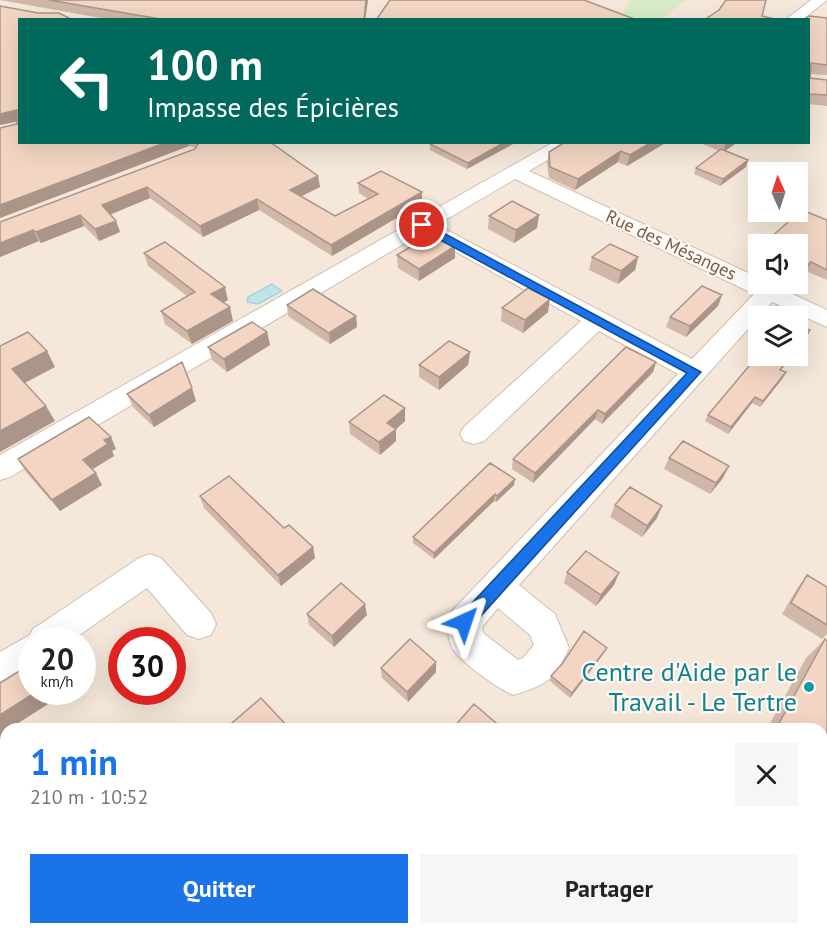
<!DOCTYPE html>
<html lang="fr">
<meta charset="utf-8">
<style>
body{margin:0;font-family:"PT Sans",sans-serif;background:#f6f6f6;color:#202124;height:100vh;display:flex;flex-direction:column;font-size:22px;white-space:nowrap}
*{box-sizing:border-box;margin:0}
p{font-size:20px;color:#757577}
.icon{flex:none;width:33px;height:33px;fill:none;stroke:currentColor;stroke-width:2;stroke-linecap:round;stroke-linejoin:round}
.map{position:relative;flex:1;overflow:hidden}
.drawer{position:absolute;left:0px;top:723px;width:828px;height:212px;display:flex;flex-direction:column;background:#fff;border-radius:18px 18px 0 0;box-shadow:0 6px 24px #0002}
.drawer>*{flex:none}
.top-card{position:absolute;left:18px;top:18px;width:792px;height:126px;border-radius:0px;box-shadow:0 6px 24px #0002;background:#00695c;color:#fff;overflow:hidden}
.needle{width:39px;rotate:357deg}
.tools{position:absolute;left:748px;top:162px;display:grid;gap:12px}
.tools a{display:grid;place-items:center;width:60px;height:60px;border-radius:0px;background:#fff;box-shadow:0 6px 24px #0002;font-size:30px}
.speed{position:absolute;left:18px;top:627px;display:flex;gap:12px;font-size:30px;font-weight:700;text-align:center}
.speed>*{display:grid;place-content:center;width:78px;height:78px;border-radius:50%;background:#fff;box-shadow:0 6px 24px #0002;line-height:1}
.speed small{font-size:15px;font-weight:400}
.speed .limit{border:9px solid #d22;background:#fff;color:#111}
.pin{position:absolute;display:grid;place-items:center;width:51px;height:51px;color:#fff;margin:-26px;border:3px solid #fff;border-radius:50%;box-shadow:0 2px 6px #0007}
.me{position:absolute;width:66px;margin:-33px;rotate:42deg;stroke-linejoin:round;filter:drop-shadow(0 0 4px #0008)}
.turn{display:flex;align-items:center;gap:21px;height:126px;padding:0 30px;font-size:27px}
.turn .icon{width:78px;height:78px;stroke-width:2.5}
.turn b{display:block;font-size:42px;line-height:51px}
.round{display:grid;place-items:center;flex:none;width:63px;height:63px;border-radius:0px;background:#f6f6f6}
.overview{display:flex;align-items:center;justify-content:space-between;height:102px;padding:0 30px}
h1{font-size:36px;font-weight:600;line-height:45px;color:#1a73e8}
.action{display:flex;gap:12px;margin-top:auto;padding:12px 30px}
.action a{flex:1;height:69px;border-radius:0px;background:#1a73e8;color:#fff;font-size:24px;font-weight:600;line-height:69px;text-align:center}
.action a+a{background:#f6f6f6;color:#202124}
.map>svg:first-child{display:block}
</style>
<div class="map">
<svg width="827" height="934" viewBox="0 0 827 934">
<rect width="100%" height="100%" fill="#fdf6ec"/>
<!-- residential -->
<path fill="#f5e8da" fill-rule="evenodd" d="M0,0H827V934H0ZM20,20H808V142H20ZM759,172H798V212H759ZM759,244H798V284H759ZM759,316H798V356H759ZM32,640H82V692H32ZM122,640H172V692H122ZM6,729H822V928H6Z"/>
<!-- green -->
<path fill="#d8ecc9" d="M632,0H686L661,19H618Z"/>
<!-- water -->
<path fill="#bfe3e8" stroke="#a5d3da" stroke-width="1.5" d="M272,284L282,291L258,304L247,302L248,297Z"/>
<g fill="none" stroke-linecap="round" stroke-linejoin="round">
<!-- minor casing -->
<g stroke="#d1beb0" stroke-width="2">
<path id="minor" d="M811,0H827L802,20H785Z
M554,142H578L529,171L759,278V284H771L827,310V327L772,302L519,585L555,614L569,648C554,681 546,685 513,695C499,689 465,665 455,652C446,641 447,623 452,611L678,374L599,331L484,441L474,444L464,441L460,434L464,427L581,321L422,233L10,477L0,480V455ZM515,179L754,294L692,359L437,225ZM498,608L530,635L534,645L523,658L518,660L483,633L482,627Z
M150,554L161,558L211,613L216,624L211,635L199,639L187,635L147,588L72,640H32V670L12,684L0,689V652L30,635L33,629L139,558Z"/>
</g>
<!-- minor -->
<use href="#minor" fill="#fff" fill-rule="evenodd"/>
</g>
<!-- wall -->
<path fill="#d1b7a8" d="M0,0H368L365,20H112Z
M0,6L71,20H20V142H270L318,176L320,187L301,196L335,216L368,199L359,193L358,183L422,203L332,256L259,210L203,237L150,198L110,215L116,221L120,232L99,241L84,226L41,243L39,241L0,257V222L195,149L196,148L189,146L0,218V128L17,124V121L0,125Z
M827,18V75L810,74V78L827,80V106L808,104V20Z
M667,142L627,166L618,162L575,190L549,178L547,163L549,152Z
M698,142H738L725,151L746,167L720,186L694,174L696,168L719,151Z
M430,144H513L467,169L430,150Z
M489,216L537,228L514,243L488,229Z
M827,220V280L806,271L798,279V244Z
M759,248V261L753,258L756,250Z
M144,253L228,300L223,303L233,321L192,344L165,324L161,311L187,296L148,266Z
M397,255L455,258L419,281L398,268Z
M592,257H638L635,270L618,284L589,270Z
M722,295L718,306L686,337L666,327L670,317Z
M287,305L356,316L357,327L330,344L288,316Z
M502,308L548,312L523,333L501,321Z
M267,332L270,345L227,372L212,360L208,347Z
M470,352L468,365L439,390L419,377V365Z
M759,356H792L781,370L786,372L782,379L760,407L752,403L728,434L705,421L708,415Z
M656,362L653,372L602,424L595,419L533,483L512,469L513,459Z
M127,394L196,401L154,427L133,407Z
M405,421L396,429V441L380,455L350,434L349,422Z
M116,449L112,451L114,456L92,470L102,485L60,511L25,471L18,459Z
M669,458L723,478L710,494L664,469Z
M514,485L496,502L494,501L434,559L413,543V537Z
M200,496L284,528L313,547L315,558L281,586L204,508Z
M615,505L657,518L642,537L610,517Z
M567,572L619,573L614,585L596,606L564,583Z
M807,575L827,587V634L822,639L782,614L798,587Z
M307,614L367,615L334,647L309,625Z
M825,639L827,641V934H802L795,928H822V729H767L806,658Z
M604,653L570,698L550,681L551,676Z
M381,668L436,672L408,702L382,678Z"/>
<!-- shaded-wall -->
<path fill="#aa9588" d="M366,0H368L365,20H364Z
M17,110L20,121L0,125V114Z
M167,142H188L189,146L0,218V205Z
M505,142H513V144L467,169L468,163Z
M652,142H667L627,166L630,155Z
M726,142H738L723,152Z
M621,151L618,162L575,190L578,179Z
M748,160L746,167L720,186L723,179Z
M318,176L320,187L292,201L290,190Z
M147,187L150,198L106,216L102,205Z
M422,192V203L332,256L331,245Z
M257,199L259,210L203,237L200,226Z
M80,215L84,226L41,243L36,232Z
M539,215L537,228L514,243L516,230Z
M116,221L120,232L99,241L95,229Z
M33,230L39,241L0,257V243Z
M455,246V258L419,281V269Z
M638,257L635,270L618,284L621,271Z
M811,262L806,271L798,279L802,271Z
M225,287L228,300L214,307L211,294Z
M722,295L718,306L686,337L690,326Z
M550,299L548,312L523,333L525,320Z
M230,307L233,321L192,344L187,331Z
M356,316L357,327L330,344L329,333Z
M810,330L807,337L798,348V346Z
M267,332L270,345L227,372L224,359Z
M47,351L55,367L21,385L12,369Z
M470,352L468,365L439,390V377Z
M791,356H792L776,376L780,370Z
M656,362L653,372L602,424L605,414Z
M786,372L782,379L760,407L763,401Z
M192,388L196,401L154,427L149,415Z
M755,397L752,403L728,434L731,427Z
M46,406L55,421L0,452V431Z
M405,408V421L396,429V441L380,455L379,442L387,423Z
M598,410L595,419L533,483L535,473Z
M111,437L116,449L112,451L114,456L89,471L83,460L104,440Z
M729,466L723,478L710,494L716,483Z
M96,473L102,485L60,511L52,500Z
M515,479L514,485L496,502L497,496Z
M495,494L494,501L434,559V553Z
M662,506L657,518L642,537L647,526Z
M313,547L315,558L281,586L278,575Z
M619,573L614,585L596,606L601,595Z
M365,604L367,615L334,647L332,636Z
M607,648L604,653L570,698L572,693Z
M436,662V672L408,702L407,692Z
M36,692H67L9,729H6L5,734L0,738V715Z
M0,785L6,804V822L0,826Z
M0,907L6,909V916L0,910Z
M18,928H26L32,934H23Z
M225,928H228L232,934H229Z"/>
<!-- building -->
<path fill="#f3d5c3" stroke="#aa9588" stroke-width="1.5" d="M49,0H366L364,20H166Z
M390,0H584L637,20H376Z
M726,0H766L762,16L779,20H704L719,10Z
M0,6L38,13H59L71,19L20,20V142H167L0,205V128L17,124V110L0,114Z
M809,16L827,18V65L811,63L810,78L827,80V95L808,94V20H803Z
M198,142H270L318,176L290,190L335,216L378,194L358,183L381,171L422,192L331,245L257,199L200,226L147,187L102,205L116,221L95,229L80,215L36,232L33,230L0,243V222L195,149L198,144Z
M433,142H505L468,163L430,144Z
M565,142H652L630,155L621,151L578,179L550,167L549,152Z
M721,149L748,160L723,179L696,168Z
M512,201L539,215L516,230L489,216Z
M802,210L827,220V270L811,262L802,271L798,269V244H763Z
M433,233L455,246L419,269L397,255Z
M165,242L225,287L211,294L230,307L187,331L161,311L195,292L144,253Z
M610,244L638,257L621,271L592,257Z
M702,286L722,295L690,326L670,317Z
M528,288L550,299L525,320L502,308Z
M313,289L356,316L329,333L287,305Z
M252,322L267,332L224,359L208,347Z
M798,325L810,330L798,346Z
M28,332L47,351L12,369L46,406L0,431V346Z
M449,341L470,352L439,377L419,365Z
M626,347L656,362L605,414L598,410L535,473L513,459Z
M759,354V356H791L780,370L786,372L763,401L755,397L731,427L708,415Z
M182,362L192,388L149,415L127,394Z
M384,395L405,408L387,423L396,429L379,442L349,422Z
M89,417L111,437L104,440L108,444L83,460L96,473L52,500L18,459Z
M683,441L729,466L716,483L669,458Z
M490,463L515,479L497,496L495,494L434,553L413,537Z
M229,476L284,528L289,525L313,547L278,575L200,496Z
M630,487L662,506L647,526L615,505Z
M586,551L619,573L601,595L567,572Z
M807,575L827,587V625L791,603Z
M341,583L365,604L332,636L307,614Z
M584,631L607,648L572,693L551,676L562,664Z
M410,639L436,662L407,692L381,668Z
M825,639L827,641V927L822,923V729H776Z
M32,663V692H36L0,715V683Z
M261,698L289,728L287,729H225Z
M474,704L503,729H452Z
M0,910L6,916V928H18L23,934H0Z
M154,928H225L229,934H148Z
M343,928H345L350,934H339Z"/>
<!-- route -->
<path fill="#1a73e8" stroke="#114b97" stroke-width="1.5" d="M418,223H425L701,372L470,628L464,630L459,628L456,622L459,617L687,373L418,228Z"/>
<!-- markers -->
<circle fill="#0f9aa8" stroke="#fffaf3" stroke-width="2" cx="809" cy="687" r="6"/>
<g text-anchor="middle" stroke-width="4.5" stroke-linejoin="round" paint-order="stroke">
<!-- far-street labels -->
<g font-size="18" fill="#7a5c4d" stroke="#fffaf3">
<text transform="translate(671 245) rotate(25)" y="6">Rue des Mésanges</text>
</g>
<!-- near-culture labels -->
<g font-size="26" fill="#0d838f" stroke="#fffaf3" text-anchor="end">
<text x="797" y="681">Centre d'Aide par le<tspan x="797" dy="30">Travail - Le Tertre</tspan></text>
</g>
</g>
</svg>
<div class="tools">
<a><svg class="needle" viewBox="-14 -14 28 28"><path d="M0-13l5 13h-10z" fill="#e53935"/><path d="M0 13l5-13h-10z" fill="#757577"/></svg></a>
<a><svg class="icon" aria-label="sound" viewBox="0 0 24 24"><path d="M4 9h4l5-4v14l-5-4H4zM17 9q2 3 0 6"/></svg></a>
<a><svg class="icon" aria-label="layers" viewBox="0 0 24 24"><path d="M12 4l9 5-9 5-9-5zM3 14l9 5 9-5"/></svg></a>
</div>
<div class="speed"><div>20<small>km/h</small></div><div class="limit">30</div></div>
<div class="pin" style="left:422px;top:225px;background:#d93025"><svg class="icon" aria-label="arrive" viewBox="0 0 24 24"><path d="M6 21V4h12l-3 4 3 4H6"/></svg></div>
<svg class="me" style="left:464px;top:622px" viewBox="-20 -20 40 40"><path d="M0-17L14 15 0 8-14 15z" fill="#1a73e8" stroke="#fff" stroke-width="4"/></svg>
<div class="top-card">
<div class="turn"><svg class="icon" aria-label="left" viewBox="0 0 24 24"><path d="M17 20v-9H6M10 6l-5 5 5 5"/></svg><div><b>100 m</b>Impasse des Épicières</div></div>
</div>
<section class="drawer">
<div class="overview"><div><h1>1 min</h1><p>210 m · 10:52</p></div><a class="round"><svg class="icon" aria-label="close" viewBox="0 0 24 24"><path d="M6 6l12 12M18 6L6 18"/></svg></a></div>
<div class="action"><a>Quitter</a><a>Partager</a></div>
</section>
</div>
